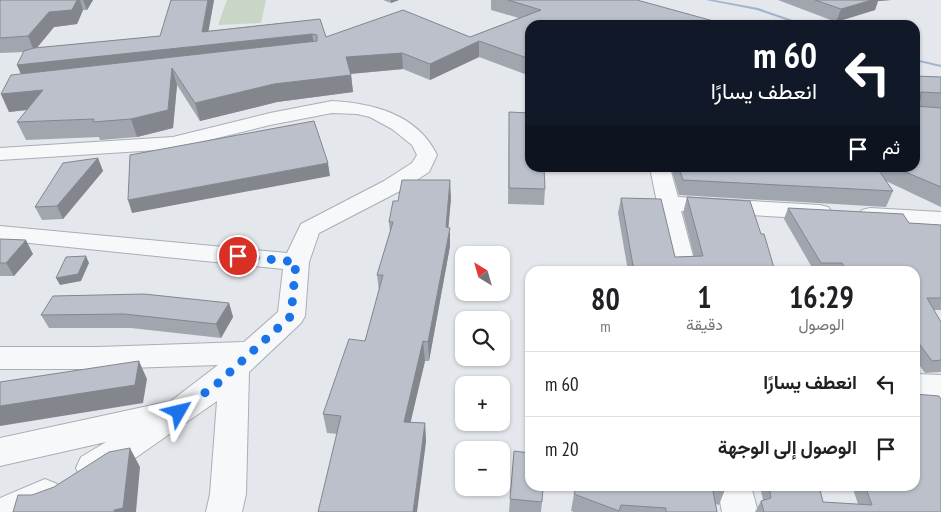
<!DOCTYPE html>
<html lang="ar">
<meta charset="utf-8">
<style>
body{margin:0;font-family:"PT Sans Narrow",Vazirmatn,sans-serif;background:#f6f6f6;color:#202124;direction:rtl;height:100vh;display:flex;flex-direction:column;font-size:19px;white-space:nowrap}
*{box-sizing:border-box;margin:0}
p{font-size:16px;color:#757577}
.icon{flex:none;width:28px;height:28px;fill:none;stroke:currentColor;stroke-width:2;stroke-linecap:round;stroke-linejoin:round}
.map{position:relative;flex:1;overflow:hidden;direction:ltr}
.side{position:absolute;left:525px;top:266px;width:395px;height:225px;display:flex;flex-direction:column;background:#fff;border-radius:15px;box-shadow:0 1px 4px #0004;direction:rtl}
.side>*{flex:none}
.banner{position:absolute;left:525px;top:20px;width:395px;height:152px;border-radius:15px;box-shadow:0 1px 4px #0004;direction:rtl;background:#111827;color:#fff;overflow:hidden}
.needle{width:32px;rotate:323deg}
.tools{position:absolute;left:455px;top:246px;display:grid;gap:10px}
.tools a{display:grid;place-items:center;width:55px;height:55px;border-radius:10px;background:#fff;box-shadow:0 1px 4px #0004;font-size:25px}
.pin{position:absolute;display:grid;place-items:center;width:42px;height:42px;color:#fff;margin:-21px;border:2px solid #fff;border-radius:50%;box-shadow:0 1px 5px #0007}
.me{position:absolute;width:55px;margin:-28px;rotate:53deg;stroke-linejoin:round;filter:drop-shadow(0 0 4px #0008)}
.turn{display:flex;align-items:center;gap:18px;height:105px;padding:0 20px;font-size:22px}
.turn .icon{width:65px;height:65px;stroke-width:2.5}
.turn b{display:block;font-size:35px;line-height:42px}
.then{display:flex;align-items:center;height:48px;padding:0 20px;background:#0003;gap:10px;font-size:19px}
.eta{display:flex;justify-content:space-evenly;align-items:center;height:85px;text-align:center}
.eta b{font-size:30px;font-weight:700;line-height:35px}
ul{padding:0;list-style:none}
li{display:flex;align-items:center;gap:15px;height:65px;padding:0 20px;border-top:1px solid #e0e0e0}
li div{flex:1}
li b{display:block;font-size:19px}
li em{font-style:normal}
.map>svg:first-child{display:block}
</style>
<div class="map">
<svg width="941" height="512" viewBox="0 0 941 512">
<rect width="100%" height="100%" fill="#e4e7ec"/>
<!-- green -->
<path fill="#c9d6c5" d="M227,0H266L261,23L218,25Z"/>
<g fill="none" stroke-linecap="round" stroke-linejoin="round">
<!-- stream -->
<path fill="#9fb4cc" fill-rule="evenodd" d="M706,0H714L758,8L807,25H801L757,10Z
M915,59L941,65V67L915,61Z"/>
<!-- minor casing -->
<g stroke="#a9aeb7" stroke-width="2">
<path id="minor" d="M332,101C373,103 418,115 437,155L429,172L400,191L319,233L309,262L305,316L301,323L249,372L246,494L242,512H206L210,494L217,401L105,479L93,483L81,479L76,468L81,457L106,442L0,466V438L171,401L218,365L98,369H0V347H98L244,342L278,312L283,269L0,240V226L287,253L301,224L384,181L412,163L417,155L412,145L392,129L370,117L357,114L332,113L270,125L173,149L0,160V148L173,137L270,113Z
M650,168H670L678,197L820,205L828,207L832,212L828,217L820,219L681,211L697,271H671Z
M870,208L941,212V226L862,220L858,215L862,210Z
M915,374L941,375V399L915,398Z
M45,479L57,484L63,495L57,506L45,512H0V498Z
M717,486H751L758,512H722Z"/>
</g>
<!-- minor -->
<use href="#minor" fill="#f7f8fa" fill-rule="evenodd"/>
</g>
<!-- wall -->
<path fill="#a1a5ae" d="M0,0H93L87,10H83L77,24L54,27L37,48L160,36L171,0H214L208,31L320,19L326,37H470L519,18L491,10V0H637L530,25V76L479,57L430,80L403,69L351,74L353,92L277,102L200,121L177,85L173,128L137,137L100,140L99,137L26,140L17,122L27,110L9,112L1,94L21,74L17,65L24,52L0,53Z
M383,0H399L391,3Z
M778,0H891L878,1L875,10L836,22Z
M915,76L941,77V108L917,106L941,108V207L886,181L893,191L886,207L679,195L671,168H915Z
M509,112L545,189L544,205L508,204Z
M98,158L103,171L63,219L42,220L35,207Z
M687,197L761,234L775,271H628L618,213L621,198L675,257L694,256L683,213Z
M451,198L448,227L450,246L429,361H425L410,422L425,423L426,442L327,433L323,414L365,341L379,291L377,275L390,232L389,222L398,201Z
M788,208L909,223L941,225V310H934L941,322V372L925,373L915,359V271H814L784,219Z
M0,239L33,254L14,276H0Z
M229,303L233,317L221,338L131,328H49L41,315Z
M514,451L542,502L541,512H509Z
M577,486H726V487L719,505L716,504L717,512H574L571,511L574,494Z
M760,486H819L823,502L858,504L852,486H915L941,512H755L761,501L763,500Z"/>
<!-- shaded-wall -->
<path fill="#83868d" d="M77,0H80L83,10L77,24L54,27L34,51L28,36L49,12Z
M83,0H93L87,10Z
M208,0H214L206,45L312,34L315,50L24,81L17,65L202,32Z
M391,0H399L391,3Z
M863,0H891L878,1L875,10L836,22L841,9Z
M479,41V57L430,80V64Z
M402,53L403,69L348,74L346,57Z
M172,68L177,85L173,128L137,137L131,119Z
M351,75L353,92L277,102L200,121L195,103L274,84Z
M43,90L51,107L9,112L1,94Z
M98,158L103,171L63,219L57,206Z
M328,163L330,176L132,213L128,200Z
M450,180L451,198L447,244L450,228V246L429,361L428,342L446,227Z
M26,240L33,254L14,276L6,263Z
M86,256L89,263L81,281L60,285L56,278Z
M229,303L233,317L221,338L216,324Z
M423,341L425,361L406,442L404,422Z
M139,361L147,379L143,403L0,426V406Z
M425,423L426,442L417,512H413Z
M130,448L140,467L136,512H114Z"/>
<!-- building -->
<path fill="#bbc0ca" stroke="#83868d" d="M0,0H77L72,10L49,12L28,36L0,38Z
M171,0H208L202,32L320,19L326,37L403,10L470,37L541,10L508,0H637L728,25H530V59L479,41L430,64L402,53L346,57L351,75L274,84L195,103L172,68L168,110L131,119L93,122L94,119L17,122L43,90L1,94L11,75L317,41V35L312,34L17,65L24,51L34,48L160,36Z
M815,0H872L841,9Z
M915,76L941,77V93L921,92L920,100L915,98Z
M915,106L941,108V187L896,168H915Z
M509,112L530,113V168H544L545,189L509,188Z
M314,121L328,163L128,200L130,155Z
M98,158L57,206L35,207L63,163Z
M679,168H877L893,191L683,180Z
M402,180H450L446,227L450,228L428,342L423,341L404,422L425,423L413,512H318L341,416L323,414L349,339L365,341L383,275H377L393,222H389L393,201H398Z
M687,197L750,201L761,234H764L775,271H634L621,198L661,199L675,257L703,256Z
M788,208L903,214L909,223L941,225V298H927L941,322V360L932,361L915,338V271H847L842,263H821Z
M0,239L26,240L6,263H0Z
M86,256L78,274L56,278L66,257Z
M144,294L229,303L216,324L124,314L41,315L53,296Z
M139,361L135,385L0,406V382Z
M915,394L939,396L941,399V512H764L761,501L771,498L769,486H819L823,502L872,505L865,486H915Z
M130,448L123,508L114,510V512H13L18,495H32L54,487L109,452Z
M514,451L530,453V486H543L542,502L510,499Z
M577,486H712L717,512H666V508L621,505L619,511L574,494Z"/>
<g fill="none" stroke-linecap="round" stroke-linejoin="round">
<!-- route -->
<path stroke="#1a73e8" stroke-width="9" stroke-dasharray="0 16.2" d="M179,412L218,383L291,316L296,262L238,256"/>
</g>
</svg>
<div class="tools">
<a><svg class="needle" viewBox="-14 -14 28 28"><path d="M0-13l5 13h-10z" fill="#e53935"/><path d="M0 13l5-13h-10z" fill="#757577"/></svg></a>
<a><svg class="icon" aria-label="search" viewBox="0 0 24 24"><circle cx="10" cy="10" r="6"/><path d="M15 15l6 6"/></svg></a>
<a>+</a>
<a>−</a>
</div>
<div class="pin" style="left:238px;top:256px;background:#d93025"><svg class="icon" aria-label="arrive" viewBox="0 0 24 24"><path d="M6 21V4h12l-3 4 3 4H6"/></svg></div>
<svg class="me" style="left:179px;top:412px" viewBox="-20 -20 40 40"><path d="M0-17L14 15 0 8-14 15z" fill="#1a73e8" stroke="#fff" stroke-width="4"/></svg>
<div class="banner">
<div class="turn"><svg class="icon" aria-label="left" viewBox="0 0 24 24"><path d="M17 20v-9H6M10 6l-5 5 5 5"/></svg><div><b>60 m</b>انعطف يسارًا</div></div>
<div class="then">ثم<svg class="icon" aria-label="arrive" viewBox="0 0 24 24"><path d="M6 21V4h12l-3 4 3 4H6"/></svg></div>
</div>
<section class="side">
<div class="eta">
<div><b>16:29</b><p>الوصول</p></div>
<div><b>1</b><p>دقيقة</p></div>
<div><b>80</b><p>m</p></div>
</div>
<ul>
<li><svg class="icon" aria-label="left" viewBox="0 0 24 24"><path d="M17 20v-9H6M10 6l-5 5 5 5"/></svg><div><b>انعطف يسارًا</b></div><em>60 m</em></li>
<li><svg class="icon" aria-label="arrive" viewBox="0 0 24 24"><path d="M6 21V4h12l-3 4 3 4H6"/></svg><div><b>الوصول إلى الوجهة</b></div><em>20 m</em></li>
</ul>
</section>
</div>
